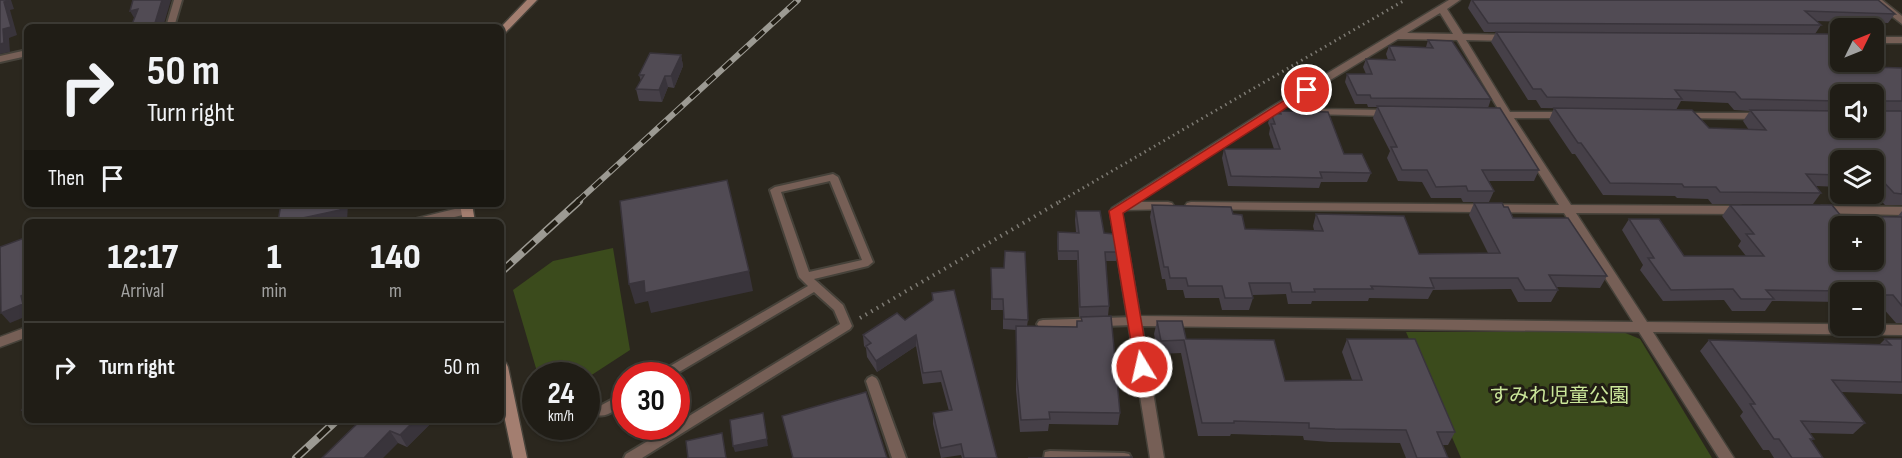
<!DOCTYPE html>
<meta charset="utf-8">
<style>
body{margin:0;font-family:"Sofia Sans Condensed","Noto Sans JP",sans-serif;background:#2d2a23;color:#f1f3f6;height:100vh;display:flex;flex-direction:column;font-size:22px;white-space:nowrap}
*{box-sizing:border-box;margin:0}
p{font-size:20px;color:#a2a2a1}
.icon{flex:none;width:33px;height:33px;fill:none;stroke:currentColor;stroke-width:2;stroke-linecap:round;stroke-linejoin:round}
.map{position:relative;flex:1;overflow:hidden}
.sheet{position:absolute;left:24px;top:219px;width:480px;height:204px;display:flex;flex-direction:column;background:#201d16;border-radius:9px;box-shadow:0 2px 4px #0004,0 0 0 2px #3d3b35}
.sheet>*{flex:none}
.guide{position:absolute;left:24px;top:24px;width:480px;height:183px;border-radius:9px;box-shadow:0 2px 4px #0004,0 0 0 2px #3d3b35;background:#201d16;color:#f1f3f6;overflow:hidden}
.needle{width:39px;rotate:47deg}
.fabs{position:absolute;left:1830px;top:18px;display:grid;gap:12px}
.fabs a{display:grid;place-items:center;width:54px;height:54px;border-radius:9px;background:#201d16;box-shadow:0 2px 4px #0004,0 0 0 2px #3d3b35;font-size:30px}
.speed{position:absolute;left:522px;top:362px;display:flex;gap:12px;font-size:30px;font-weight:700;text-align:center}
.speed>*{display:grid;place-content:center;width:78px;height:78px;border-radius:50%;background:#201d16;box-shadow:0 2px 4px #0004,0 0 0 2px #3d3b35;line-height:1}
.speed small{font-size:15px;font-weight:400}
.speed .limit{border:9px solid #d22;background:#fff;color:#111}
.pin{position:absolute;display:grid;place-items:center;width:51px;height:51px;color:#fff;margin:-26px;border:3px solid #fff;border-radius:50%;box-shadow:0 2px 6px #0007}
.me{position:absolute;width:66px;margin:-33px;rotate:351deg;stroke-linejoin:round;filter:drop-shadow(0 0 4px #0008)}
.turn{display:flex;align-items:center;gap:21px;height:126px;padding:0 24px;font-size:27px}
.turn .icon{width:78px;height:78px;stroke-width:2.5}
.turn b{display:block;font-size:42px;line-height:51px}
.then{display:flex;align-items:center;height:57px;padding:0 24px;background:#0003;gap:12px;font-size:22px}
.eta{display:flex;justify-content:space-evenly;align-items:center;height:102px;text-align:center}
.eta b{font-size:36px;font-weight:800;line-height:42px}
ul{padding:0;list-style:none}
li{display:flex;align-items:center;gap:18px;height:90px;padding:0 24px;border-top:2px solid #3d3b35}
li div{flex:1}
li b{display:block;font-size:22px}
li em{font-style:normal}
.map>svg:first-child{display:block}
</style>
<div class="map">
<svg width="1902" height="458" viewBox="0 0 1902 458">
<rect width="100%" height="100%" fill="#2b271e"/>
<!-- green -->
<path fill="#3b4b1c" d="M613,248L630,350L587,378L586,375H538L513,290L553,261Z
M1406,332H1623L1640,339L1712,458H1461Z"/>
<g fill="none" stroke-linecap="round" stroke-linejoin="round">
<!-- service casing -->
<g stroke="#46423a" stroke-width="4">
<path id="service" d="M174,0H182L174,27H166Z
M27,50V56L0,62V56Z
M833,174L838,177L873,262L868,266L814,279L843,305L852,326L850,329L642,458H624L626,454L673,426H676V424L840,324L834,310L814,292L674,375H658L660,372L808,286L799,277L770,190L775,187ZM830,181L862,260L809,272L781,192Z
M1134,317L1138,318L1140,321L1138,324L1134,325L1043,328L1039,327L1037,324L1039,321L1043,320Z
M872,376L876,378L878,381L906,458H892L866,381L868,378Z
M626,392V403C617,408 607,418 598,415L596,411L598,407Z
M1050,451L1124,453L1129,454L1131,458H1044L1045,452Z"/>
</g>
<!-- minor casing -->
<g stroke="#46423a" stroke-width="3">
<path id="minor" d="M1449,0H1460L1447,9L1463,34L1509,35L1514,38L1509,41L1466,40L1510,112H1566L1571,115L1566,118H1514L1571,205L1741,206L1747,210L1741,214L1576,213L1647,322L1902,325V335L1653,332L1734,458H1719L1639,332L1142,326L1164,458H1150L1110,211L1112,208L1268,109ZM1440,13L1453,34L1407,33ZM1398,39L1457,40L1500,112H1488L1483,115L1488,118H1504L1559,205L1191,202L1187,203L1185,206L1187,209L1564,213L1633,322L1140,316L1122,213L1126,210L1172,209L1174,206L1172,203L1168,202H1138L1276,113Z
M1871,0H1882L1902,16V24Z
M1874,37H1902V43H1874Z
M1314,109L1389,110L1394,113L1389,116L1310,114L1309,112Z
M1683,113H1761L1766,116L1761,119L1679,118L1678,116Z
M467,206L471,207L473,210L471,213L434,222H412L414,219Z
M1821,206L1902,207V215L1817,213L1815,210Z
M27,327V337L0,347V337Z"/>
</g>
<!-- secondary casing -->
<g stroke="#46423a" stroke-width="3">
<path id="secondary" d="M527,0H537L504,34L501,35V27Z
M460,204H472L475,222H463Z
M501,362L506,363L508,367L527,458H513L501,401Z"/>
</g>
<!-- path-far1 -->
<path stroke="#7d7a73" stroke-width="3" stroke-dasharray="1.5 4" stroke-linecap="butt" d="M1059,202L1405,0"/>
<!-- path -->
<path stroke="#7d7a73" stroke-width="4" stroke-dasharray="1.5 5" stroke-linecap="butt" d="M860,318L1061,201"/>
<!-- service -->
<use href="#service" fill="#765f56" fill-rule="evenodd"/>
<!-- minor -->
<use href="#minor" fill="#765f56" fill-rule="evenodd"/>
<!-- secondary -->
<use href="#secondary" fill="#a37e70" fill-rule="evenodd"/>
<!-- rail-far1 casing -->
<g stroke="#9c9a93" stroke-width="6">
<path id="rail-far1" d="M577,202L798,0"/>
</g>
<!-- rail casing -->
<g stroke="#9c9a93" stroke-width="8">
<path id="rail" d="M501,272L579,201
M296,458L337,420"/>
</g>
<!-- rail-far1 -->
<use href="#rail-far1" stroke="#211d14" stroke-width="4" stroke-dasharray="11" stroke-linecap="butt"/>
<!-- rail -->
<use href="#rail" stroke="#211d14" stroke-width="5" stroke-dasharray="15" stroke-linecap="butt"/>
</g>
<!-- wall -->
<path fill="#464048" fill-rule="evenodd" d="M1471,0H1878L1895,14L1888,23L1816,21L1821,25L1815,34L1872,67L1902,68V205H1885L1874,193V160H1840V187L1816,186L1821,193L1813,204H1712L1708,199L1677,198L1675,196L1603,195L1575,154H1572L1549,120L1554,108L1590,109L1541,108L1536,100H1528L1491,42L1496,32H1484L1468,8ZM1840,94H1874L1840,128ZM1681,101L1728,103L1734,110L1750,111L1743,121L1749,130L1709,128L1676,110Z
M1428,40L1491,99L1488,108L1539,170L1534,181H1489L1494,191L1489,202H1463L1461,198H1431L1422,182L1398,181L1387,158L1390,151L1373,118L1377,107H1368L1367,104H1355L1345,82L1347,74H1366L1363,67L1366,59L1388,60L1386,54L1389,46L1426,47Z
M681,55L683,66L674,88L668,87L662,102L639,101L636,89L641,81L639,75Z
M1280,111L1344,154L1371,173L1367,182H1321L1319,188L1228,186L1222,158L1224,149H1274L1269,134L1270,128L1268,123L1271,113L1279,114Z
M1474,203L1504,207L1513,218L1607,276L1600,288L1557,287L1558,290L1551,302H1518L1511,289L1433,290L1428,299L1369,298L1368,301H1312L1311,304H1288L1286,294L1252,295L1253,298L1249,310H1222L1219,298H1185L1183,290H1167L1165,279H1162L1150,217L1152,205L1233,214L1245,229L1314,230L1313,226L1316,214L1419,254L1488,253L1469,215Z
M1730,205L1841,216L1897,217L1902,211V323H1896L1882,307H1874V292H1840V302L1772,301L1765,311H1732L1724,300L1663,301L1640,270L1643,265L1622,230L1629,219L1684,256H1746L1738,246L1741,241L1722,216Z
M1076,211L1104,233L1117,252L1116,261H1106L1109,306L1108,316L1079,317L1077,260H1058L1057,241L1058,232H1076L1075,220Z
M991,268L1028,320L1027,326L1076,327L1077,321H1081V317L1120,413L1118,425L1049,424L1048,431L1020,432L1016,390V330L1003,329V310H991Z
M932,293L997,458H962L961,455L941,458L933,424V413L949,411L941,382L923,384L916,346L877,372L867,357L866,348L864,346L863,335L905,320L932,301Z
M1157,321L1186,339L1285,381L1352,380L1342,352L1347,339L1455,432L1448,445H1442L1448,458H1406L1400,443L1330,442L1304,440L1303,436L1231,434L1230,436H1198L1181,353L1158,354L1154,334Z
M1885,339H1902V394L1841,392L1865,423L1853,434L1810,433L1814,439L1811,441L1823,458H1774L1769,450H1763L1740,416L1743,412L1700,351L1709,340L1879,345Z
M358,420H434L407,447L398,443L360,422Z"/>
<!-- shaded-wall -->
<path fill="#39343b" d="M8,0H11L14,9L10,10L17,35L9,38L10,52L0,54V44L3,29L4,2Z
M162,0H171L163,27H131Z
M138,9L136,21L130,11Z
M681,55L683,66L674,88L671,76Z
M665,76L668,87L662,102L659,90Z
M341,204H348L347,222H284Z
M749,271L753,291L651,313L648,301L635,304L629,284L644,281Z
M27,293V316L10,323L1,313L21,296Z
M916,335V346L877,372L876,361Z
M27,409V415L22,410Z
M763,413L768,446L735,452L733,446Z
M415,420H434L407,447L400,435Z
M390,431L398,443L383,458H364Z"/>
<!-- building -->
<path fill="#514b54" stroke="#39343b" stroke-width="1.5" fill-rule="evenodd" d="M0,0H8V1L4,2L11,27L3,29L4,43L0,44Z
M133,0H162L155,23L131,27L138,9L130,11Z
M1472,0H1878L1895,14L1805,11L1821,25L1488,23Z
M1496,32L1834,34L1840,40V62H1865L1872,67L1902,68V101H1882L1880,103L1883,111H1902V194L1894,193L1878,176H1874V160H1840V175L1806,174L1821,193L1720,192L1716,187H1684L1682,184L1610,183L1581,143H1578L1554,108L1692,110L1709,128L1766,130L1750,110L1840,111V128H1874V94H1840V101L1741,99L1735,92L1675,90L1682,99L1547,97L1541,89H1533Z
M1428,40L1452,41L1491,99L1371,98L1370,95H1357L1347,74H1372L1366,59L1395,60L1389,46L1433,48Z
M650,53L681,55L671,76H665L659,90L636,89L644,75H639Z
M1377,106L1500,108L1539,170H1482L1494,191H1468L1466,186L1436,187L1427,170H1402L1391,147H1397Z
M1280,111L1328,112L1344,154H1362L1371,173L1320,172L1322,178L1231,176L1224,149H1280L1271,124H1275L1271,113L1281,114Z
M727,180L749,271L645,293L644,281L629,284L620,201Z
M1474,203H1502L1504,207H1508L1513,218H1568L1607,276L1549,275L1558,290H1525L1518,278H1430L1434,288L1371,286L1373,289H1314L1315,292H1292L1290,283H1249L1253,298H1225L1222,286H1188L1186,278H1170L1168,267H1164L1152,205L1231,207L1233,214L1242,215L1245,229L1323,231L1316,214L1404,216L1419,254L1500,253Z
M281,204H341L340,210L284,222H278Z
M1730,205H1832L1841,216L1902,217V306L1893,295H1874V292H1853L1851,291L1766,290L1774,299H1741L1733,289L1671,290L1648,258H1654L1629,219H1659L1684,256H1764L1746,234H1754ZM1840,226H1874V260H1840Z
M1076,211H1100L1104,233L1114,234L1117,252H1105L1109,306L1080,307L1078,251H1058V232L1079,233Z
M27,237V293L21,296L23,304L1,313L0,247Z
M1005,251L1025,252L1028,320L1004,319L1003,299H992L991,268H1004Z
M954,290L997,458H964L961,444L941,448L933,413L952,410L941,371L923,373L916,335L876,361L866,346L871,343L863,335L897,313L905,320L933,300L932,293Z
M1111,316L1120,413L1049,412L1050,419L1021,420L1017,377L1016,326L1077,327V321H1082L1081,317Z
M1157,321H1182L1186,339L1274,340L1285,381L1362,380L1347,339H1415L1455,432H1437L1448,458H1417L1406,430L1335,429L1309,428V423L1234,421V423H1202L1184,340L1161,341Z
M1885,339H1902V382L1832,380L1865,423L1801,421L1814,439H1810L1823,458H1792L1779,439H1774L1750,404H1755L1709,340L1891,345Z
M866,392L887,458H793L782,416Z
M27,399V409L22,410Z
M763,413L767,439L733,446L730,420Z
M361,420H415L400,435L390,431L364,458H322Z
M722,433L726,458H687H688L686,441Z
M1132,457V458H1028Z"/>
<!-- route -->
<path fill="#d93025" stroke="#8d1f18" stroke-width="1.5" d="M1307,86L1311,87V92L1123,213L1149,367L1147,371H1136L1109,211Z"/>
<g text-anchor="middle" stroke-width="6" stroke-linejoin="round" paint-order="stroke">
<!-- park labels -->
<g font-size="20" fill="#cbe79a" stroke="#211d14">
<text x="1559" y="402">すみれ児童公園</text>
</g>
</g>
</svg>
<div class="fabs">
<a><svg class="needle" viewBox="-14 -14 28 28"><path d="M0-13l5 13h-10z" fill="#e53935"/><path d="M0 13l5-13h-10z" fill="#a2a2a1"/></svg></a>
<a><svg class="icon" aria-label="sound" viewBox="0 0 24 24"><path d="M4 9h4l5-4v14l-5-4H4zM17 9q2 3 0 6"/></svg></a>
<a><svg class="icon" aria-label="layers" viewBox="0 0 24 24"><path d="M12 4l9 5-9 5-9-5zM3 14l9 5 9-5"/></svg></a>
<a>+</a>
<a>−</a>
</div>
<div class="speed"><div>24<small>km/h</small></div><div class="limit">30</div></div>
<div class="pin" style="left:1307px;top:90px;background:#d93025"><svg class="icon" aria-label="arrive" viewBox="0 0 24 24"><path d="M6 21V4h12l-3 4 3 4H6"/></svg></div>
<svg class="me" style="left:1142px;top:367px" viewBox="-20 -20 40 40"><circle r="17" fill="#d93025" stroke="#fff" stroke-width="3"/><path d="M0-11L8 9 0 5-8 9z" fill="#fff"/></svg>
<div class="guide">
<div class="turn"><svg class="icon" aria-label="right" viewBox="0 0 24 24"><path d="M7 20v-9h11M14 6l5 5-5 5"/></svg><div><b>50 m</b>Turn right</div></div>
<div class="then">Then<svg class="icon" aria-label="arrive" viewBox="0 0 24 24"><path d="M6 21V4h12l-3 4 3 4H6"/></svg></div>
</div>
<section class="sheet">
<div class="eta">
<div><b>12:17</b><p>Arrival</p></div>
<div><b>1</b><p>min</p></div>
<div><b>140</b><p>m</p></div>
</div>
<ul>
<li><svg class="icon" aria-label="right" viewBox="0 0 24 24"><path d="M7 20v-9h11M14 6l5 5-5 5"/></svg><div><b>Turn right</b></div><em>50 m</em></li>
</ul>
</section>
</div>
